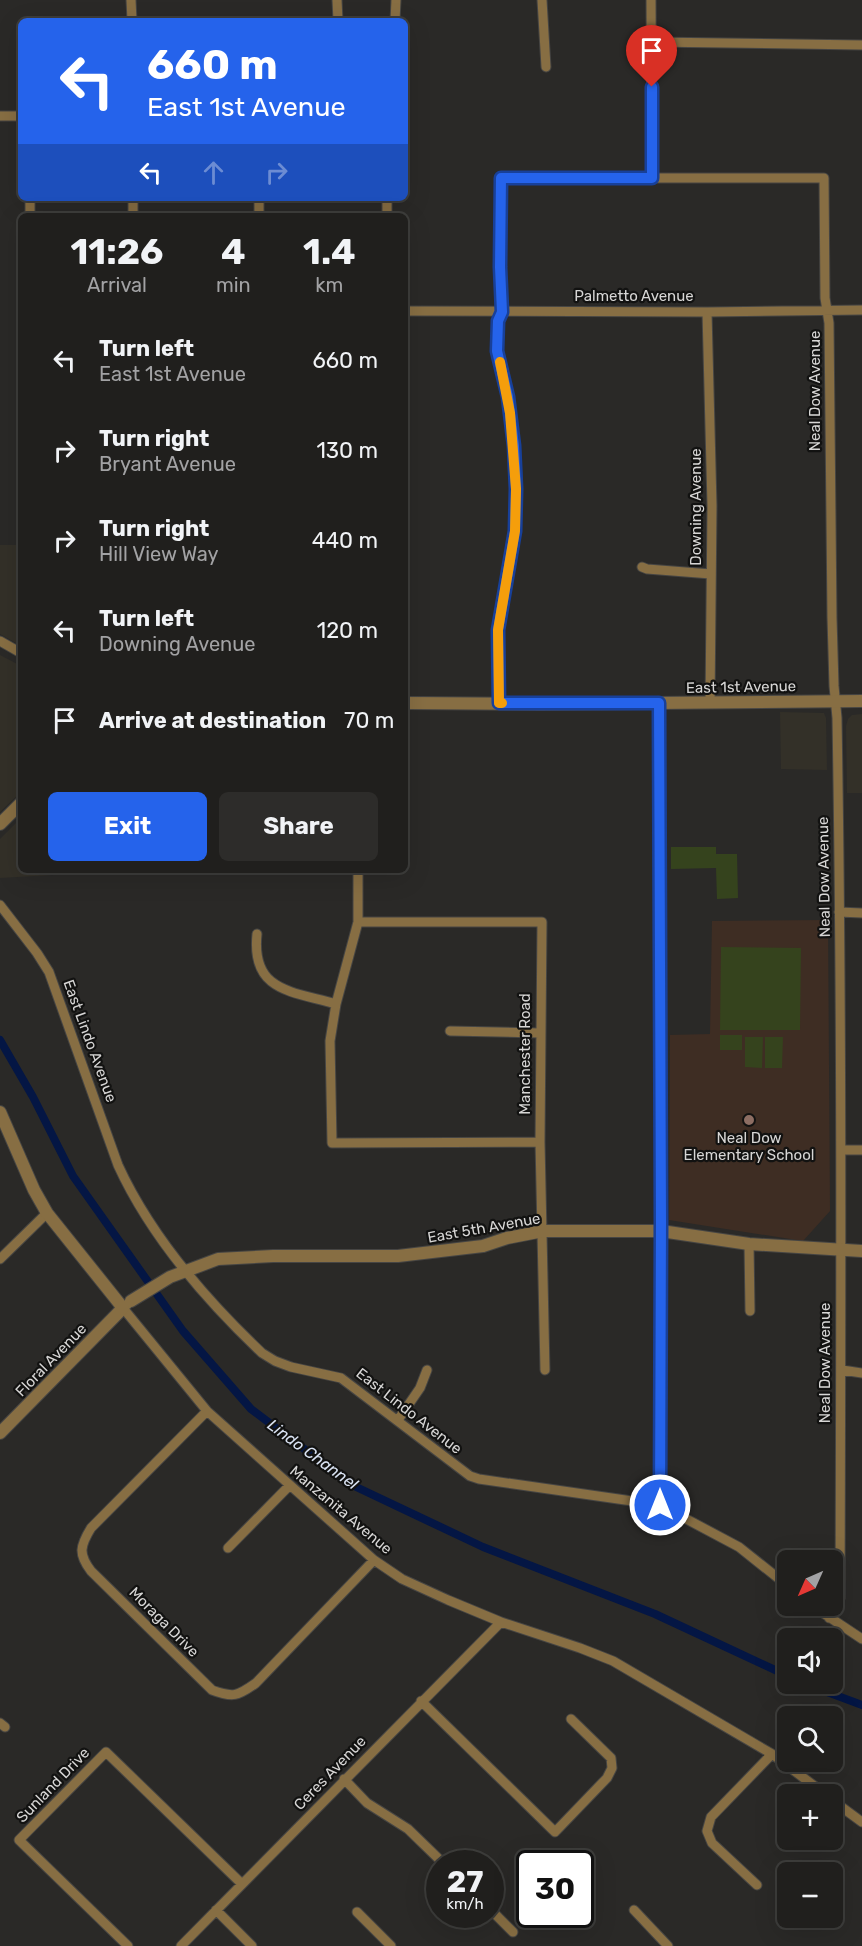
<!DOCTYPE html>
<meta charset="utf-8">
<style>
body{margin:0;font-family:Rubik,sans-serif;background:#2d2c2a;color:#f1f3f6;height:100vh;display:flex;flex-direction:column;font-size:22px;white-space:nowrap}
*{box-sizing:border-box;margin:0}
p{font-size:20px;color:#a2a2a4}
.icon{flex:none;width:33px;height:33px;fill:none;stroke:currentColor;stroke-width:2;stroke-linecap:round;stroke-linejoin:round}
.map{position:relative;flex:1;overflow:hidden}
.sheet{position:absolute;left:18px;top:213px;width:390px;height:660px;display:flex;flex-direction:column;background:#201f1d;border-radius:9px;box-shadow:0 6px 24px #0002,0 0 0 2px #3d3d3b}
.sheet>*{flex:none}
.hud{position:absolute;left:18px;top:18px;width:390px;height:183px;border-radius:9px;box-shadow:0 6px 24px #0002,0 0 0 2px #3d3d3b;background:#2563eb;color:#fff;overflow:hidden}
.needle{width:39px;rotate:225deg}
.tools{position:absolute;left:777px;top:1550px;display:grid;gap:12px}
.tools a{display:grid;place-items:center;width:66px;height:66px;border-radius:9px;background:#201f1d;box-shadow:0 6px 24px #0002,0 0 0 2px #3d3d3b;font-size:30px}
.speed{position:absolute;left:426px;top:1850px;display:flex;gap:12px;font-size:30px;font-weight:700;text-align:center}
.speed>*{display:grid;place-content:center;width:78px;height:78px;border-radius:50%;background:#201f1d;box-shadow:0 6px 24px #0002,0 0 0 2px #3d3d3b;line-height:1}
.speed small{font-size:15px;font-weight:400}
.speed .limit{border:3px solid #111;border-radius:9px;background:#fff;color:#111}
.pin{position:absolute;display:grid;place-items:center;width:51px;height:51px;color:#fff;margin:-62px -26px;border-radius:50% 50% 50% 0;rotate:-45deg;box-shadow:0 0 6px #0007}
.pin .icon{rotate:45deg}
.me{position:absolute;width:66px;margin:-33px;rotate:0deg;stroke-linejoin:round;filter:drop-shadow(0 0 4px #0008)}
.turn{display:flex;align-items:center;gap:21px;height:126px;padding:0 30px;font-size:27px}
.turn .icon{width:78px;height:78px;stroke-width:2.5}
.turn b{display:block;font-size:42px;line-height:51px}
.lanes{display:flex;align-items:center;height:57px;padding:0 30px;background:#0003;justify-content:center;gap:30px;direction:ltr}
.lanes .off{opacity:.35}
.eta{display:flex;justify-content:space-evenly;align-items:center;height:102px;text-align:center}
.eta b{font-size:36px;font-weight:700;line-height:42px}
.action{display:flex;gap:12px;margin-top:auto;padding:12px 30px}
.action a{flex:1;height:69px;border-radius:9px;background:#2563eb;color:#fff;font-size:24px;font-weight:700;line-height:69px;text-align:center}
.action a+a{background:#2d2c2a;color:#f1f3f6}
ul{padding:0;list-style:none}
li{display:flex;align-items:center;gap:18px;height:90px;padding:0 30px}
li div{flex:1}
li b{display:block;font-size:22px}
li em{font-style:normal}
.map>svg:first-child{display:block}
</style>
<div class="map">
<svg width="862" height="1946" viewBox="0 0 862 1946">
<rect width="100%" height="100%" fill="#2a2927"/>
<!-- built -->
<path fill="#333028" d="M0,545H21V646L0,634Z
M0,655L21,666V792L0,812Z
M780,712L824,713L826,718L827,770L781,769Z
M862,714V793H847L846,726L848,719L852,715Z
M21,818V870H141L0,878V839Z"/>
<!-- education -->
<path fill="#3e2d23" d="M828,920L830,1211L803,1241L669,1220L670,1035L710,1034L712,921Z"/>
<!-- green -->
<path fill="#35431d" d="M671,847H716V854H737L738,898L717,899L716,868L671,869Z
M721,947L801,948L800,1030H720Z
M720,1035H742V1050H720Z
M745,1037H763L762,1068L745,1067Z
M765,1037H783L782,1068H765Z"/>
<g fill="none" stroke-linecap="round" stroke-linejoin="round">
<!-- canal -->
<path stroke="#041644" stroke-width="8" d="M0,1040L33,1097L73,1176L183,1331L251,1409L352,1485L483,1547L655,1614L788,1676
M803,1683L862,1705"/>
<!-- minor casing -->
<g stroke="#464543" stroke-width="11">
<path id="minor" d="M131,0L132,21
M337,0L338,21
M542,0L546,67
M651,0L652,178
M395,21L396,0
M652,42L862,45
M0,116H21
M30,198V216
M133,198V216
M387,198V216
M259,216V198
M405,311L707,312L862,310
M707,312L712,506L710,703
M642,567L647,569L711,574
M0,641L21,653
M499,703L498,630L515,531L516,489L514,446L508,397L497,351L498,321L502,312L500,267L501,178H824L825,298L829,323L832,618L834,686L837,718C842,1011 841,1305 840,1598L829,1618
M659,703L661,1231L660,1505
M358,870V922L336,1004L330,1041L332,1143L540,1142
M0,905L37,953L49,972L118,1165C151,1237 205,1299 262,1353L275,1361L291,1367L341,1378L470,1476L479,1479L660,1505L739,1547L788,1586
M839,912L862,913
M358,922H542L540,1142L545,1370
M257,934C251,992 292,991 336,1004
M450,1031L540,1033
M842,1150H862
M749,1244L750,1311
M0,1259L47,1213
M127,1305L123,1308L207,1411L374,1560L402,1579L448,1600L501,1622L580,1648L613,1661L772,1754L825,1794
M842,1370L862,1373
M207,1411L91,1528C80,1546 78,1554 91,1571L212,1690C233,1698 238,1696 256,1683L374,1560
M398,1420L420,1388L427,1370
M228,1548L289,1486
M811,1605L862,1639
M421,1701L555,1832L607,1778L612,1768L611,1758L571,1719
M0,1723L5,1727
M344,1779L367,1803L408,1829L443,1863
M832,1800L862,1822
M757,1885L712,1843L707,1831L711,1817L772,1754
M490,1909L513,1932
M216,1910L252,1946
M634,1910L668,1946
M357,1912L391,1946
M128,1946L19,1840L106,1752L242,1884
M181,1946L501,1622"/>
</g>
<!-- tertiary casing -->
<g stroke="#464543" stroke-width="14">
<path id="tertiary" d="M405,703L541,704L862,701
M0,824L21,803
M0,1112L34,1190L47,1213L123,1308L0,1433
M131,1301L170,1277L218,1259L273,1256H398L483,1246L507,1238L543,1231H661L749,1244L862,1251"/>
</g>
<!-- minor -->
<use href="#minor" stroke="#876e43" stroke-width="9"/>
<!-- tertiary -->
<use href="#tertiary" stroke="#876e43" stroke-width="12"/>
</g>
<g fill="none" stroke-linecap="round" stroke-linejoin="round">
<!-- route casing -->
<g stroke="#184099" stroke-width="15">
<path id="route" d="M652,87V178H501L500,267L502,312L498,321L497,351L508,397L514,446L516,489L515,531L498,630L499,703H659L661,1221L660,1505"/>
</g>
<!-- route -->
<use href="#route" stroke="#2563eb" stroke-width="10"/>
<!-- slow -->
<path stroke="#f59e0b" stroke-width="10" d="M500,362L510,413L516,489L515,531L498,630L499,703H502"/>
</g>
<!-- markers -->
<circle fill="#8d6e63" stroke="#121211" stroke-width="2" cx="749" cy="1120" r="6"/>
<g text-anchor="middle" stroke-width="4.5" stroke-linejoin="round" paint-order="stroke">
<!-- street labels -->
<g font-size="15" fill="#d7d6d5" stroke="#121211">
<text x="634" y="301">Palmetto Avenue</text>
<text transform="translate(815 391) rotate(-90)" y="5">Neal Dow Avenue</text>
<text transform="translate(696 507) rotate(-90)" y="5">Downing Avenue</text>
<text transform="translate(741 687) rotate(-1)" y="5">East 1st Avenue</text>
<text transform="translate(824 877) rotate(-91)" y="5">Neal Dow Avenue</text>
<text transform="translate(90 1041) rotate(70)" y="5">East Lindo Avenue</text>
<text transform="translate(525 1054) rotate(-90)" y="5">Manchester Road</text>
<text transform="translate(484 1228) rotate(-10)" y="5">East 5th Avenue</text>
<text transform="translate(51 1360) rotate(-46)" y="5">Floral Avenue</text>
<text transform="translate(825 1363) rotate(-90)" y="5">Neal Dow Avenue</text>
<text transform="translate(409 1411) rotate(38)" y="5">East Lindo Avenue</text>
<text transform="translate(341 1510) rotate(40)" y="5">Manzanita Avenue</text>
<text transform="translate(164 1622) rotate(45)" y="5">Moraga Drive</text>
<text transform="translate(330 1773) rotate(-46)" y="5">Ceres Avenue</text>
<text transform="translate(53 1785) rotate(-46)" y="5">Sunland Drive</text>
</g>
<!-- poi labels -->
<g font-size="15" fill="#d7d6d5" stroke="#121211">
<text x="749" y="1143">Neal Dow<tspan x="749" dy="17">Elementary School</tspan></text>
</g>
<!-- water labels -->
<g font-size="16" font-style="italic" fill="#d9e2f2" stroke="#121211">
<text transform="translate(313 1454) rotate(36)" y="6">Lindo Channel</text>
</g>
</g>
</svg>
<div class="tools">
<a><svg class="needle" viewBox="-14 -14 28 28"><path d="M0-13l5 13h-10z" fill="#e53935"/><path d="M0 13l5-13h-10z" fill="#a2a2a4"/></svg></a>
<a><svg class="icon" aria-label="sound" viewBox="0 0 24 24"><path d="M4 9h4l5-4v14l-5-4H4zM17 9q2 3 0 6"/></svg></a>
<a><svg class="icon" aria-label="search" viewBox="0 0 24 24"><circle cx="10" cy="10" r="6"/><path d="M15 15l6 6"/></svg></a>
<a>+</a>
<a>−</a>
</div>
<div class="speed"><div>27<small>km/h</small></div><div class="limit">30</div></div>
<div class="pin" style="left:652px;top:87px;background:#d93025"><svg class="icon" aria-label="arrive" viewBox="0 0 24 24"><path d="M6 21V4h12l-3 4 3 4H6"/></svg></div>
<svg class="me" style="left:660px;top:1505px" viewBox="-20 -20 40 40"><circle r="17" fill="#2563eb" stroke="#fff" stroke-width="3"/><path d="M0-11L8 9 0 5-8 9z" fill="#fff"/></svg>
<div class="hud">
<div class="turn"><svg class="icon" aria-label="left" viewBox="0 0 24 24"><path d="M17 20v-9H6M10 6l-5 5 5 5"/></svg><div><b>660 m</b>East 1st Avenue</div></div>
<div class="lanes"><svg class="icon" aria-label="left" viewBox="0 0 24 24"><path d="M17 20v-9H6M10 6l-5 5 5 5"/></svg><svg class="icon off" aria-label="ahead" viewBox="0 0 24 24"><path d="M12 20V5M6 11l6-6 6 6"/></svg><svg class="icon off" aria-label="right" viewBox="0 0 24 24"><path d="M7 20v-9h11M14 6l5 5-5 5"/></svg></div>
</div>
<section class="sheet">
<div class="eta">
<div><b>11:26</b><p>Arrival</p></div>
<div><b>4</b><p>min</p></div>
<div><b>1.4</b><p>km</p></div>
</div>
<ul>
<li><svg class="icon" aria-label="left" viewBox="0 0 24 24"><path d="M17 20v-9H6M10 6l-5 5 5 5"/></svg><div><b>Turn left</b><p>East 1st Avenue</p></div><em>660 m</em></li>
<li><svg class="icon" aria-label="right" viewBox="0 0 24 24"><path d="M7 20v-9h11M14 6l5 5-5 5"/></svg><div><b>Turn right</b><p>Bryant Avenue</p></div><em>130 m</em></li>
<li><svg class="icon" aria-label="right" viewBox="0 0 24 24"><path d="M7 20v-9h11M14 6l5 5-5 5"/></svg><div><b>Turn right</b><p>Hill View Way</p></div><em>440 m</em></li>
<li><svg class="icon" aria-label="left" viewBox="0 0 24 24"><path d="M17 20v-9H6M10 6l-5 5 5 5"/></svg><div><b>Turn left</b><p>Downing Avenue</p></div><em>120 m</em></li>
<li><svg class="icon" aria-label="arrive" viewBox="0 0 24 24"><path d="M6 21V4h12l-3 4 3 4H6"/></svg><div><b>Arrive at destination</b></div><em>70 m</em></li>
</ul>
<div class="action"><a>Exit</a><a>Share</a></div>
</section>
</div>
